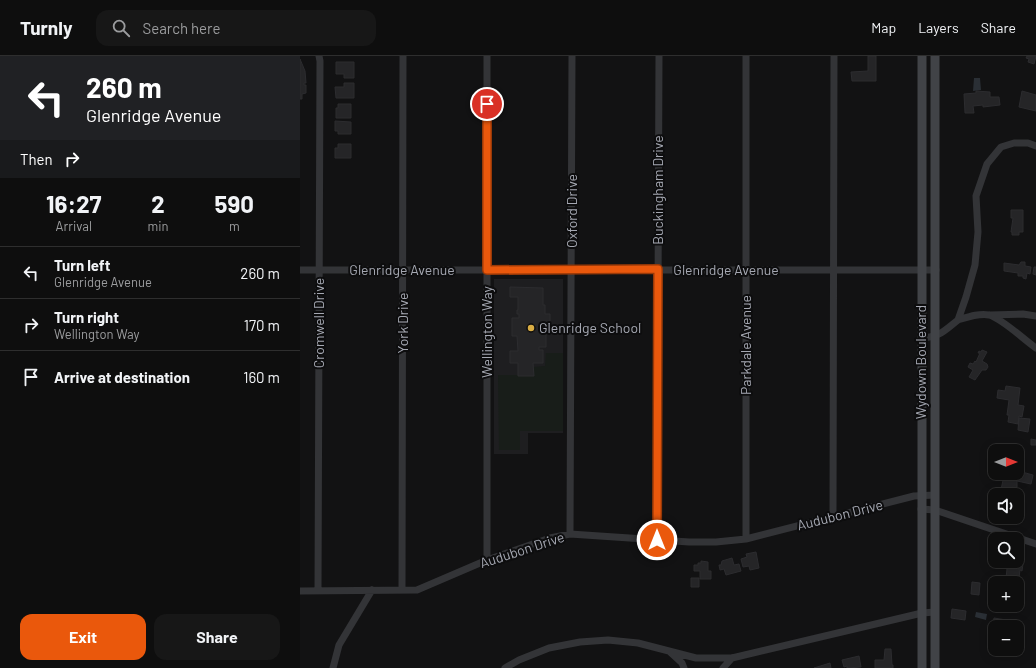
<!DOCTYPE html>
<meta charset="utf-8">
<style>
body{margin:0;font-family:Barlow,sans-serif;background:#171717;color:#f1f3f6;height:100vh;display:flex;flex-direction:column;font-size:15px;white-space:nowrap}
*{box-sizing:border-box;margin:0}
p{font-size:13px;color:#9b9c9e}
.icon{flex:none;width:22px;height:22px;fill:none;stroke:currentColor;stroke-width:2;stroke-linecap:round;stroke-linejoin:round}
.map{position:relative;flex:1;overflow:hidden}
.drawer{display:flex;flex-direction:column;background:#0e0e0e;width:300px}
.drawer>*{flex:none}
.top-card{background:#202124;color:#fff;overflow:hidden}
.needle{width:26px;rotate:90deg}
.controls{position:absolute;left:688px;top:388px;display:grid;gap:8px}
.controls a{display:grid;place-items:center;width:36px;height:36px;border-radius:8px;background:#0e0e0e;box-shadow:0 2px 10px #0003,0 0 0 1px #2e2e2e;font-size:20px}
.pin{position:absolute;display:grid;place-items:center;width:34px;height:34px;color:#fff;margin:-17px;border:2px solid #fff;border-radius:50%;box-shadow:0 1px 4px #0007}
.me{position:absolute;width:44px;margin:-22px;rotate:0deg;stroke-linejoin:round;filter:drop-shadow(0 0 3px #0008)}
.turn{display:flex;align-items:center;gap:14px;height:84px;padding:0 20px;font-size:18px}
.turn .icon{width:52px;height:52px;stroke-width:2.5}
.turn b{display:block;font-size:28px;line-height:34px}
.then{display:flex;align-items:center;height:38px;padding:0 20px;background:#0003;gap:8px;font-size:15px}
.eta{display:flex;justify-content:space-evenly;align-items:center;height:68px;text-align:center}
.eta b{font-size:24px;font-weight:700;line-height:28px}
.cta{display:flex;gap:8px;margin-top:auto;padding:8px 20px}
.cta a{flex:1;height:46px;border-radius:12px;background:#ea580c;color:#fff;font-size:16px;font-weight:700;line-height:46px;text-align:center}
.cta a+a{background:#171717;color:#f1f3f6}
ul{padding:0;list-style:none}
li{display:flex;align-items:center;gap:12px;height:52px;padding:0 20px;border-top:1px solid #2e2e2e}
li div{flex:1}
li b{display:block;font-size:15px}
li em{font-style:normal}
header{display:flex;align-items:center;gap:24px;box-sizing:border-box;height:56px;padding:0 20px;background:#0e0e0e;border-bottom:1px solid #2e2e2e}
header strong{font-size:19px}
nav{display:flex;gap:22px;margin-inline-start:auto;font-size:14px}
.search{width:280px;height:36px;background:#171717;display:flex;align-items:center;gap:10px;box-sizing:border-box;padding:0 14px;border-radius:12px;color:#9b9c9e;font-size:15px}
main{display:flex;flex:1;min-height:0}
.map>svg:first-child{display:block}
</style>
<header>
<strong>Turnly</strong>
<div class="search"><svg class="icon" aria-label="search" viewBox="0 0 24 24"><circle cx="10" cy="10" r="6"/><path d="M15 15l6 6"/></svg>Search here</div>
<nav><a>Map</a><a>Layers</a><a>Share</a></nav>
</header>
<main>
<section class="drawer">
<div class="top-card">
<div class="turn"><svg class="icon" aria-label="left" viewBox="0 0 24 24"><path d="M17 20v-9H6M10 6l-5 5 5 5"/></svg><div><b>260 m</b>Glenridge Avenue</div></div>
<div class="then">Then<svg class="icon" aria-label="right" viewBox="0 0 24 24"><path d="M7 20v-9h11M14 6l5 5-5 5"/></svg></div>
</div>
<div class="eta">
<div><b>16:27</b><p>Arrival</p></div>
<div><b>2</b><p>min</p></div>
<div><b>590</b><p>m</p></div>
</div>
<ul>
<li><svg class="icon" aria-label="left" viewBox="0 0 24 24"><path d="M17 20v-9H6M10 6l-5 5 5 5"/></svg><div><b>Turn left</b><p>Glenridge Avenue</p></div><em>260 m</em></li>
<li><svg class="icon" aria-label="right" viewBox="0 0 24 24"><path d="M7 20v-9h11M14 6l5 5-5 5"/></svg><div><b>Turn right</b><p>Wellington Way</p></div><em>170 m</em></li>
<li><svg class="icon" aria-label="arrive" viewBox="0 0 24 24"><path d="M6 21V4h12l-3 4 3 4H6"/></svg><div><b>Arrive at destination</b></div><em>160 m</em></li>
</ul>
<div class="cta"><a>Exit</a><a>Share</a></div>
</section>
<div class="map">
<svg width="736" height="612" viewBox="0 0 736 612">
<rect width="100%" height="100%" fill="#121213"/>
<!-- built -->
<path fill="#1e1e20" d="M194,223H263V377H228V398H194Z"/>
<!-- green -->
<path fill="#181d19" d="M246,297H263V375H220V394H199L198,319H234L233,311L245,310Z"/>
<!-- water -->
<path fill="#2a2f35" d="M674,22H680L681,34L673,35Z
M676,556L687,558L686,564L675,561Z"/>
<!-- building -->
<path fill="#252527" stroke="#2c2c2f" d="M568,0H576V25H552L551,16L568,15Z
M727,0H736L734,8L728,6L729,3L726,2Z
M0,3L5,15L6,27H4V29H6V37L2,38V43H0Z
M36,6H54V22H44V18H36Z
M44,27H54V42H36L35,31H44Z
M676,35L690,36V41H699L700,49L683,51V49L673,50L674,57H665L664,38L676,37Z
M722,35L736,39V55L719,51Z
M38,48H51V62H36V52H38Z
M35,65L51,66V78H38V75H35Z
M38,88H51V102H35V92H38Z
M711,154H723V176H719V179H712V176H711L713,162H711Z
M721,206H725V210L731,211L730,218L727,217L726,223L723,222V220H718V217L704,215V207L719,209Z
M734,211H736V219L733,218Z
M210,231L243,232V249H245V258H250V276H246V291H239V294H243V307H233L234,320H218V307H210V295H218L217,280H212V262H219V258H217V254H218V241H210Z
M682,294L687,296L682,305L687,308L688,311L686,314H682L675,324L669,321L673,314L668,311L670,307L673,308L675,305L676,306L680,297H678L679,295L681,296Z
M706,330L720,332L718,349L724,350L722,361L719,360L718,368L708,366L709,359H707L709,344L697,342L698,334L705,335Z
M719,362L730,363L728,376L718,374Z
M731,383L736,384V389H731Z
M717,403H720L719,410L723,411L722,416L733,419L731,428L717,425V431L714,432L712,431L710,439L700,438L704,420L707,421L708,417H717Z
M456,496L459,512L450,514L449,510L443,511L441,503L447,501L446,498Z
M432,502L434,509L439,508L441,515L426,519L424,513L420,514L419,509H421L422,505Z
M401,505L408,506V515H411V523H400V515H394V509H398V507H401Z
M709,505L723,508L722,515L720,514L719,522L721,523L718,535L717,527H703L704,522H706L707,513L705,512L706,506Z
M391,522H399V531H391Z
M672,526L680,527L679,539L671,538Z
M652,553L666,555L665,564L651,562Z
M694,562L712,565L711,570L713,571H702V569L693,568Z
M585,593H591L592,609H593V612H575V604H584Z
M700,593H710L709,598H707V596L700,594Z
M559,600L561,611L547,612V610L544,611L542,604Z
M530,607L531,612H514Z"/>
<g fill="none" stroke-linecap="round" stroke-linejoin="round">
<!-- street -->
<path stroke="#333437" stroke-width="7" d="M736,90L728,87H714L701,91L687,108L676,140L678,176L675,209L666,241L658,264C668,261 679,257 689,259C703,263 724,284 736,292
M0,214H636
M690,259L723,258L736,260
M622,282C640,281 645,274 658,264
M621,453L635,454L736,488
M533,461L534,0
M270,478L272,0
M446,483V0
M357,484L359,0
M187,504V0
M18,534L20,5L19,0
M102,534L103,0
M0,535L117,534L187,504L250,482L270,478L389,486H416L446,483L614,440L635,439
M370,596L382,607L384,612
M33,612L39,589L72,534
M205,612L219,604L249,592L280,586L308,584L338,587L396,602H432L622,557L635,556
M423,612L432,602"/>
<!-- secondary -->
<path stroke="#414347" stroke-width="9" d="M622,612V0
M635,612V0"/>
</g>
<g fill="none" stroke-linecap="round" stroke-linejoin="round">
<!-- route casing -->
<g stroke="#983908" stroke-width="10">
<path id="route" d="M187,48V214L358,213L357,484"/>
</g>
<!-- route -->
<use href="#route" stroke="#ea580c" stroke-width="7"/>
</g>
<!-- markers -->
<circle fill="#d9ad44" stroke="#0d0d0e" stroke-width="1.5" cx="231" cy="272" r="4"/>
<g text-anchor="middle" stroke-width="4" stroke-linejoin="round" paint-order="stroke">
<!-- street labels -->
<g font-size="14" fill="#a5a8b2" stroke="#0d0d0e">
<text transform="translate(358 134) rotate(-90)" y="5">Buckingham Drive</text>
<text transform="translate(272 155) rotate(-90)" y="5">Oxford Drive</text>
<text x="102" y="219">Glenridge Avenue</text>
<text x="426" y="219">Glenridge Avenue</text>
<text transform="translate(19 267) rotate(-90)" y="5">Cromwell Drive</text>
<text transform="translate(103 267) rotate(-90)" y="5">York Drive</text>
<text transform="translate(187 276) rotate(-90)" y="5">Wellington Way</text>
<text transform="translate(446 289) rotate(-90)" y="5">Parkdale Avenue</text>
<text transform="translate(621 306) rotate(-90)" y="5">Wydown Boulevard</text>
<text transform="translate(540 459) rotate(-14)" y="5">Audubon Drive</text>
<text transform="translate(222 494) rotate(-18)" y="5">Audubon Drive</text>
</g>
<!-- poi labels -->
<g font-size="14" fill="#a5a8b2" stroke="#0d0d0e" text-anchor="start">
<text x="239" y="277">Glenridge School</text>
</g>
</g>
</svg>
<div class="controls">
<a><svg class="needle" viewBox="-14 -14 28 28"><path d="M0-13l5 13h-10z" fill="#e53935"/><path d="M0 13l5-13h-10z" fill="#9b9c9e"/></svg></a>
<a><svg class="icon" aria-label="sound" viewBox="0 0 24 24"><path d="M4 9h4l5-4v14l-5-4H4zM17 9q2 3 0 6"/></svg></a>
<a><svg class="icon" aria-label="search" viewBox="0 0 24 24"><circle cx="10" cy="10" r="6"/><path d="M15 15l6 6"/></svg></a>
<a>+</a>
<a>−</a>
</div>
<div class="pin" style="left:187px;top:48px;background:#d93025"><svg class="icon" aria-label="arrive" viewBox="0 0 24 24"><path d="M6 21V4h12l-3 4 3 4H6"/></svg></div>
<svg class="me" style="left:357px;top:484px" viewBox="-20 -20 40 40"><circle r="17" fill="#ea580c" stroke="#fff" stroke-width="3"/><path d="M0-11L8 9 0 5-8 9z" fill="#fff"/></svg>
</div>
</main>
